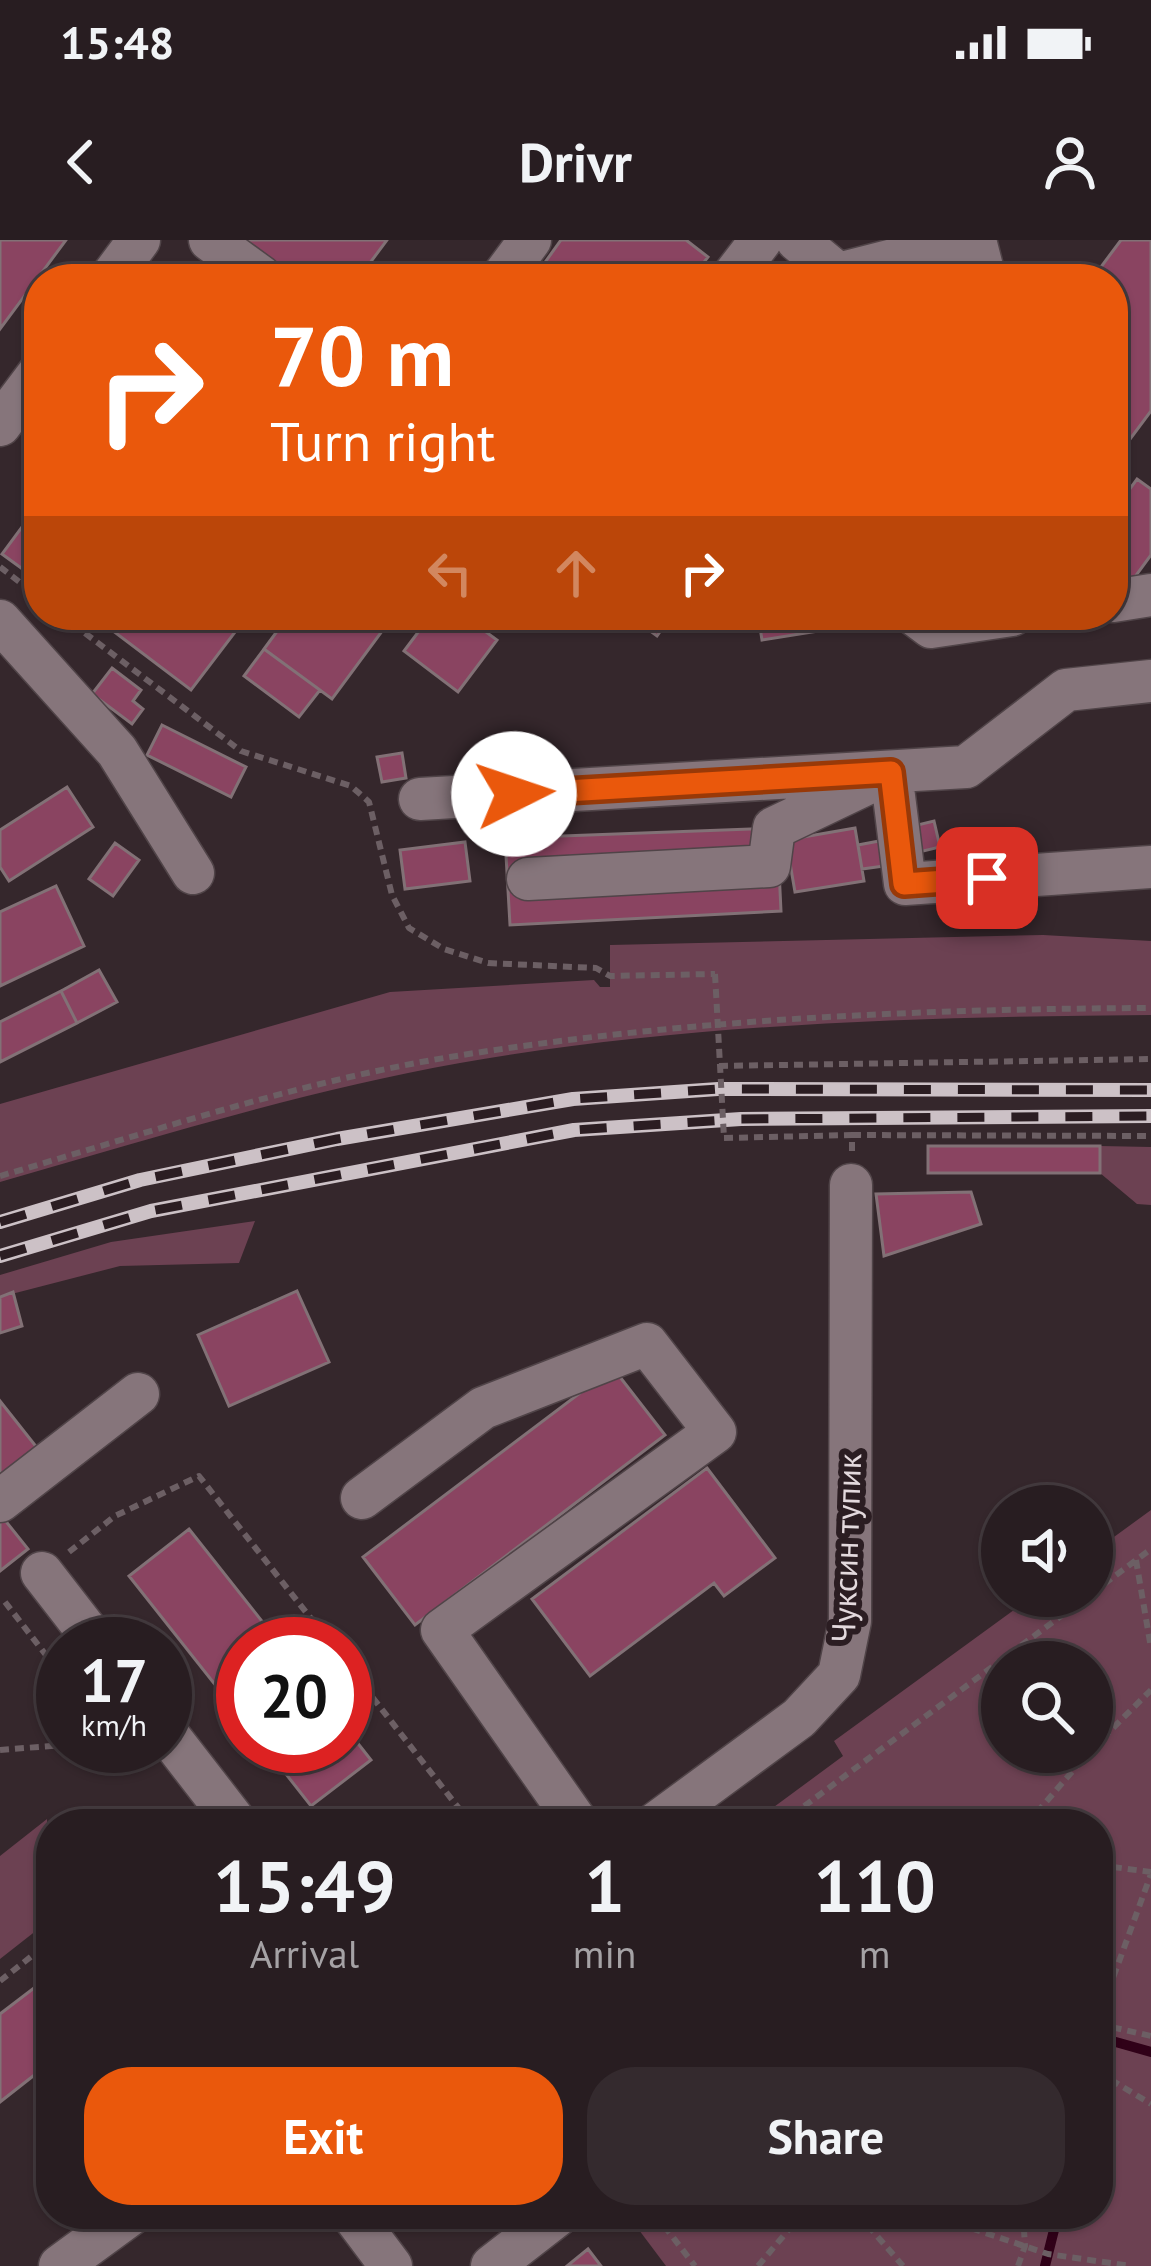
<!DOCTYPE html>
<meta charset="utf-8">
<style>
body{margin:0;font-family:"PT Sans",sans-serif;background:#342a2e;color:#f1f3f6;height:100vh;display:flex;flex-direction:column;font-size:45px;white-space:nowrap}
*{box-sizing:border-box;margin:0}
p{font-size:39px;color:#a5a2a5}
.icon{flex:none;width:66px;height:66px;fill:none;stroke:currentColor;stroke-width:2;stroke-linecap:round;stroke-linejoin:round}
.map{position:relative;flex:1;overflow:hidden}
.drawer{position:absolute;left:36px;top:1569px;width:1077px;height:420px;display:flex;flex-direction:column;background:#281d21;border-radius:48px;box-shadow:0 3px 9px #0004,0 0 0 3px #443b3f}
.drawer>*{flex:none}
.banner{position:absolute;left:24px;top:24px;width:1104px;height:366px;border-radius:48px;box-shadow:0 3px 9px #0004,0 0 0 3px #443b3f;background:#ea580c;color:#fff;overflow:hidden}
.fabs{position:absolute;left:981px;top:1245px;display:grid;gap:24px}
.fabs a{display:grid;place-items:center;width:132px;height:132px;border-radius:50%;background:#281d21;box-shadow:0 3px 9px #0004,0 0 0 3px #443b3f;font-size:60px}
.speed{position:absolute;left:36px;top:1377px;display:flex;gap:24px;font-size:60px;font-weight:700;text-align:center}
.speed>*{display:grid;place-content:center;width:156px;height:156px;border-radius:50%;background:#281d21;box-shadow:0 3px 9px #0004,0 0 0 3px #443b3f;line-height:1}
.speed small{font-size:30px;font-weight:400}
.speed .limit{border:18px solid #d22;background:#fff;color:#111}
.pin{position:absolute;display:grid;place-items:center;width:102px;height:102px;color:#fff;margin:-51px;border-radius:24px;box-shadow:0 6px 18px #0006}
.me{position:absolute;width:132px;margin:-66px;rotate:86deg;stroke-linejoin:round;filter:drop-shadow(0 0 9px #0008)}
.turn{display:flex;align-items:center;gap:42px;height:252px;padding:0 48px;font-size:54px}
.turn .icon{width:156px;height:156px;stroke-width:2.5}
.turn b{display:block;font-size:84px;line-height:102px}
.lanes{display:flex;align-items:center;height:114px;padding:0 48px;background:#0003;justify-content:center;gap:60px;direction:ltr}
.lanes .off{opacity:.35}
.eta{display:flex;justify-content:space-evenly;align-items:center;height:204px;text-align:center}
.eta b{font-size:72px;font-weight:800;line-height:84px}
.button{display:flex;gap:24px;margin-top:auto;padding:24px 48px}
.button a{flex:1;height:138px;border-radius:48px;background:#ea580c;color:#fff;font-size:48px;font-weight:800;line-height:138px;text-align:center}
.button a+a{background:#342a2e;color:#f1f3f6}
.status{display:flex;justify-content:space-between;align-items:center;height:84px;padding:0 60px;background:#281d21;direction:ltr}
.status svg{height:33px;fill:currentColor}
header{display:flex;justify-content:space-between;align-items:center;height:156px;padding:0 48px;background:#281d21;font-size:54px;font-weight:800}
.map>svg:first-child{display:block}
</style>
<div class="status"><b>15:48</b><svg viewBox="0 0 49 12"><path d="M0 12V9h3v3zM5 12V6h3v6zM10 12V3h3v9zM15 12V0h3v12zM26 1h20v11H26zM47 4h2v5h-2z"/></svg></div>
<header><svg class="icon" aria-label="back" viewBox="0 0 24 24"><path d="M15 5l-7 7 7 7"/></svg>Drivr<svg class="icon" aria-label="person" viewBox="0 0 24 24"><circle cx="12" cy="8" r="4"/><path d="M4 21q1-7 8-7t8 7"/></svg></header>
<div class="map">
<svg width="1151" height="2026" viewBox="0 0 1151 2026">
<rect width="100%" height="100%" fill="#35272c"/>
<!-- green -->
<path fill="#6c4152" fill-rule="evenodd" d="M1043,695L1151,701V775C920,777 688,783 460,823C304,851 152,898 0,942V864L390,752L594,740L600,747H610V705Z
M1100,906L1151,907V965L1137,964L1100,933Z
M255,981L239,1023L120,1026L0,1057V1035L111,1002Z
M1151,1270V2026H666L627,1974H1098V1584H751L843,1516L834,1501L1033,1356H1092V1313ZM1002,1422H1092V1512H1002Z
M47,1579L51,1679L0,1719V1616Z"/>
<g fill="none" stroke-linecap="round" stroke-linejoin="round">
<!-- stream -->
<path stroke="#300118" stroke-width="10" d="M1098,1797L1151,1812
M1045,2026L1058,1974"/>
</g>
<!-- building -->
<path fill="#8a4461" stroke="#827176" stroke-width="3" d="M0,0H66L0,89Z
M243,0H387L358,39H296Z
M561,0H686L708,17L691,39H533Z
M1121,0H1151V171L1113,222V39H1092Z
M1137,239L1151,249V315L1132,341L1113,327V272Z
M39,264V341L2,314Z
M92,375H248L191,450Z
M289,375H394L332,459L264,409Z
M431,375H463L497,400L458,452L404,411Z
M628,375H672L657,396Z
M758,375H829L831,389L762,400Z
M264,409L320,450L299,477L244,436Z
M112,428L141,450L133,461L143,469L132,484L92,454Z
M162,485L246,527L231,557L147,515Z
M402,513L406,538L382,542L377,517Z
M67,547L93,587L9,641L0,627V590Z
M934,581L940,607L915,613L909,587Z
M777,588L781,671L510,685L505,598Z
M855,588L864,641L795,652L786,600Z
M879,601L884,626L862,629L858,605Z
M465,602L470,641L405,649L400,610Z
M115,603L139,620L113,656L89,639Z
M56,646L84,706L0,746V672Z
M99,730L117,762L77,783L61,751Z
M61,751L77,783L0,822V782Z
M928,906H1100V933H928Z
M971,952L981,984L884,1016L876,954Z
M297,1051L329,1122L229,1166L198,1095Z
M13,1052L22,1086L0,1093V1057Z
M613,1128L665,1195L415,1385L363,1317Z
M0,1161L42,1214L0,1247Z
M707,1228L775,1318L724,1356L714,1343L590,1436L532,1359Z
M0,1274L28,1309L0,1331Z
M189,1289L280,1404H243V1480L129,1336Z
M345,1487L371,1520L311,1566L264,1506H345Z
M51,1735V1822L0,1862V1774Z
M588,2009L601,2026H567Z"/>
<g fill="none" stroke-linecap="round" stroke-linejoin="round">
<!-- minor casing -->
<g stroke="#504448" stroke-width="45">
<path id="minor" d="M210,0L261,37
M797,0L838,34L972,0
M975,0L985,39
M110,39L139,0
M501,39L530,0
M731,39L761,0
M0,185L39,133
M1113,361L1151,355
M915,375L931,387L1012,375
M0,381L117,511L193,633
M420,559L966,527L1066,450L1151,441
M528,639L769,626L774,588L891,532L905,644L1151,627
M362,1258L483,1168L647,1104L715,1192L442,1390L578,1584
M0,1261L138,1154
M42,1333L97,1404
M165,1491L237,1584
M655,1584L799,1478L839,1435L850,1381L851,945
M352,1974L391,2026
M60,2026L131,1974
M492,2026L559,1974"/>
</g>
<!-- path -->
<path stroke="#6c5f64" stroke-width="6" stroke-dasharray="9 6" stroke-linecap="butt" d="M0,327L39,357
M61,375L241,511L351,546L369,562L392,655L409,688L444,709L488,723L596,728L610,736L715,734
M719,826L1151,819
M852,895L1151,896
M724,898L852,895V911
M0,936C148,893 298,842 450,817C682,779 917,769 1151,768
M69,1312L115,1276L199,1236L331,1404
M1136,1320L1151,1408
M1092,1353L1151,1309
M5,1362L63,1437
M345,1422L471,1584
M1092,1509L1151,1450
M0,1510L63,1505
M780,1584L1088,1356
M1027,1584L1089,1512
M1098,1625L1151,1632
M0,1741L51,1701
M1098,1779L1151,1634
M1098,1784L1151,1796
M1098,1832L1151,1864
M655,1974L695,2026
M858,1974L903,2026
M929,1974L1048,2014L1131,2026
M758,2026L802,1974
M1018,2026L1025,2006L1023,1974"/>
<!-- minor -->
<use href="#minor" stroke="#86757b" stroke-width="42"/>
<!-- rail casing -->
<g stroke="#ccc1c6" stroke-width="14">
<path id="rail" d="M0,982L140,940L337,899L573,859L718,849L1151,850
M0,1016L151,971L574,890L741,879L1151,876"/>
</g>
<!-- rail -->
<use href="#rail" stroke="#2b1d22" stroke-width="9" stroke-dasharray="27" stroke-linecap="butt"/>
<!-- path-bridge -->
<path stroke="#6c5f64" stroke-width="6" stroke-dasharray="9 6" stroke-linecap="butt" d="M715,734L724,898"/>
</g>
<g fill="none" stroke-linecap="round" stroke-linejoin="round">
<!-- route casing -->
<g stroke="#983908" stroke-width="30">
<path id="route" d="M514,554L891,532L904,644L987,638"/>
</g>
<!-- route -->
<use href="#route" stroke="#ea580c" stroke-width="21"/>
</g>
<g text-anchor="middle" stroke-width="12" stroke-linejoin="round" paint-order="stroke">
<!-- street labels -->
<g font-size="33" fill="#e3d9dd" stroke="#2b1d22">
<text transform="translate(846 1308) rotate(-88)" y="12">Чуксин тупик</text>
</g>
</g>
</svg>
<div class="fabs">
<a><svg class="icon" aria-label="sound" viewBox="0 0 24 24"><path d="M4 9h4l5-4v14l-5-4H4zM17 9q2 3 0 6"/></svg></a>
<a><svg class="icon" aria-label="search" viewBox="0 0 24 24"><circle cx="10" cy="10" r="6"/><path d="M15 15l6 6"/></svg></a>
</div>
<div class="speed"><div>17<small>km/h</small></div><div class="limit">20</div></div>
<div class="pin" style="left:987px;top:638px;background:#d93025"><svg class="icon" aria-label="arrive" viewBox="0 0 24 24"><path d="M6 21V4h12l-3 4 3 4H6"/></svg></div>
<svg class="me" style="left:514px;top:554px" viewBox="-20 -20 40 40"><circle r="19" fill="#fff"/><path d="M0-13L10 11 0 6-10 11z" fill="#ea580c"/></svg>
<div class="banner">
<div class="turn"><svg class="icon" aria-label="right" viewBox="0 0 24 24"><path d="M7 20v-9h11M14 6l5 5-5 5"/></svg><div><b>70 m</b>Turn right</div></div>
<div class="lanes"><svg class="icon off" aria-label="left" viewBox="0 0 24 24"><path d="M17 20v-9H6M10 6l-5 5 5 5"/></svg><svg class="icon off" aria-label="ahead" viewBox="0 0 24 24"><path d="M12 20V5M6 11l6-6 6 6"/></svg><svg class="icon" aria-label="right" viewBox="0 0 24 24"><path d="M7 20v-9h11M14 6l5 5-5 5"/></svg></div>
</div>
<section class="drawer">
<div class="eta">
<div><b>15:49</b><p>Arrival</p></div>
<div><b>1</b><p>min</p></div>
<div><b>110</b><p>m</p></div>
</div>
<div class="button"><a>Exit</a><a>Share</a></div>
</section>
</div>
